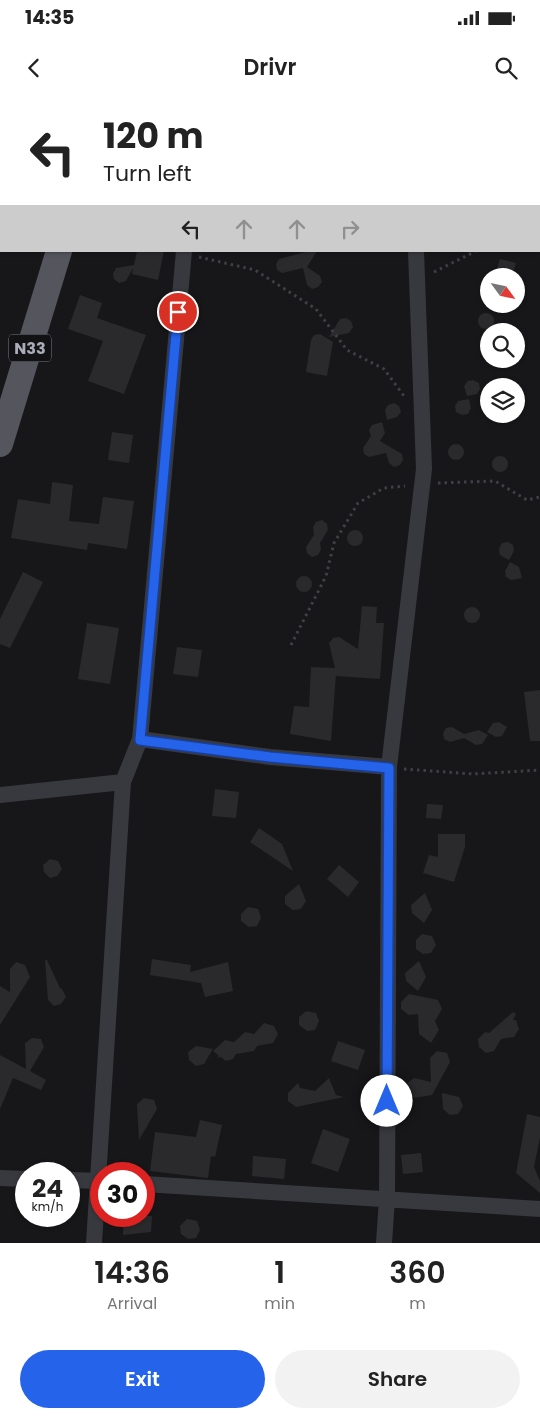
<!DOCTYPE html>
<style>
body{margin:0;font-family:Poppins,sans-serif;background:#f2f2f2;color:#222;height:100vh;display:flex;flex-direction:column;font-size:19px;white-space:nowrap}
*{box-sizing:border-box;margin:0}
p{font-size:16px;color:#767676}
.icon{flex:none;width:28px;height:28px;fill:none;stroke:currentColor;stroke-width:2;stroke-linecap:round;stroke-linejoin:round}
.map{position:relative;height:1143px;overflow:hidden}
.sheet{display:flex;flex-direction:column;background:#fff;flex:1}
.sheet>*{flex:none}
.banner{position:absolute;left:0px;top:0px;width:540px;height:152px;box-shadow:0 1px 4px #0004;background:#fff;color:#222;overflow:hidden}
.needle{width:32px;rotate:123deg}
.buttons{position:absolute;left:480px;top:168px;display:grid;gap:10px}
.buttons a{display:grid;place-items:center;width:45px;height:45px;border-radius:50%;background:#fff;box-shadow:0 1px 4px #0004;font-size:25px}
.speed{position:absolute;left:15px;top:1062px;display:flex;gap:10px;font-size:25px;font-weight:700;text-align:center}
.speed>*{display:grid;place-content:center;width:65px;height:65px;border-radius:50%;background:#fff;box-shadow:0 1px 4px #0004;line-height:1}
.speed small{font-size:12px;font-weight:400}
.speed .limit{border:8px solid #d22;background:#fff;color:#111}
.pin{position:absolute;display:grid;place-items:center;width:42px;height:42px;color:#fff;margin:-21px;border:2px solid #fff;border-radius:50%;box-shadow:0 1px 5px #0007}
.me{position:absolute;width:55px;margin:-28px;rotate:0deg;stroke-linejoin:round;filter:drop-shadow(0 0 4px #0008)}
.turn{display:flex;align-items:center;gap:18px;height:105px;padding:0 20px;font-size:22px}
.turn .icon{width:65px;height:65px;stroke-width:2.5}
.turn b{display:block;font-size:35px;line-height:42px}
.lanes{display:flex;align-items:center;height:48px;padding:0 20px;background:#0003;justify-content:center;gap:25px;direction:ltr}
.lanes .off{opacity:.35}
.eta{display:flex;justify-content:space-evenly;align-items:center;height:85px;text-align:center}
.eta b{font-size:30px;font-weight:600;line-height:35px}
.cta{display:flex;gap:10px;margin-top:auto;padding:10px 20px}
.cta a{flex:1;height:58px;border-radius:30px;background:#2563eb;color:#fff;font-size:20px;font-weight:600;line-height:58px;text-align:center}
.cta a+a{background:#f2f2f2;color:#222}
.status{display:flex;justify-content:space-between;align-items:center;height:35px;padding:0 25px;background:#fff;direction:ltr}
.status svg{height:14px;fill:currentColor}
header{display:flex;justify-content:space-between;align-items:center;height:65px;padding:0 20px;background:#fff;font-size:22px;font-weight:600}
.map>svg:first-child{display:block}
</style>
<div class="status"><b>14:35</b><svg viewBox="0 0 49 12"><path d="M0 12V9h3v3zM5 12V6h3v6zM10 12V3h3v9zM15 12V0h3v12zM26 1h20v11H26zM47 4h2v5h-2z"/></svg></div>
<header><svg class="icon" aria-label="back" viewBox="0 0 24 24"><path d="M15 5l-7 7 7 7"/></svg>Drivr<svg class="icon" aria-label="search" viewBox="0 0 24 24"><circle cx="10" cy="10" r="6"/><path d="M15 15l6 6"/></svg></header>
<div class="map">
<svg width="540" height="1143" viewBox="0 0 540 1143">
<rect width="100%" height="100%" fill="#171719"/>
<!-- building -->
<path fill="#2a2a2d" d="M137,151H164L158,180L132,174L133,168L126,181L119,183L114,179L113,174L116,168L134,165Z
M310,151H317L307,167L320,176L322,182L318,187L312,189L307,185L303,168L282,173L277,170L276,164L279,159Z
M500,159L516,163L512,176L496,172Z
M80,195L102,203L97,218L146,235L124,294L88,281L103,241L68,229Z
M478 221a8 8 0 1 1 16 0a8 8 0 1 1-16 0Z
M346,218L351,221L353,227L349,233L329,237L340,219Z
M320,234L333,242L327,276L306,272L311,240L314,235Z
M473,280L479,283L480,289L477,294L467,296L464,286L468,281Z
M469,299L471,308L468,314L462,315L456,312L455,306L458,301Z
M394,303L399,306L401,312L397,317L387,320L385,310L388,305Z
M382,322L385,333L380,341L402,354L403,360L400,365L394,367L389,363L386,353L369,357L364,354L363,348L371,336L369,330L372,325Z
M112,332L133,335L129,363L108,360Z
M448 352a8 8 0 1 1 16 0a8 8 0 1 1-16 0Z
M492 364a8 8 0 1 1 16 0a8 8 0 1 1-16 0Z
M52,382L73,385L69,421L99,424L103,397L134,401L127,449L88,443L87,450L11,438L18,399L50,404Z
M322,420L327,424L328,430L320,443L321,450L318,455L312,457L307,453L306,447L314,435L313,427L316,422Z
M347 438a8 8 0 1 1 16 0a8 8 0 1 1-16 0Z
M508,442L513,445L514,451L509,460L500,455L499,449L502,443Z
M510,462L519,467L522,478L511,480L506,477L505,471Z
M23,472L43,482L10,548L0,544V519Z
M296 484a8 8 0 1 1 16 0a8 8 0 1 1-16 0Z
M362,506L377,507L376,523H384L380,579L336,576V574L331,641L290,634L294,606L309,607L311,567L335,568L329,543L333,538L339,537L358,549Z
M464 515a8 8 0 1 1 16 0a8 8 0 1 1-16 0Z
M87,523L119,528L110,584L78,579Z
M177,547L202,550L198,577L173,574Z
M540,590V641H530L524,592Z
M499,622L507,627L502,636L496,637L487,632L493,623Z
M452,627L464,634L479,630L488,635L482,644L476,645L464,638L450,642L444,639L443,633L446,628Z
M215,689L239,692L236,718L212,716Z
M427,704L443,705L441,719L426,718Z
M259,728L282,744L293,771L250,742Z
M438,734H465V747L454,782L423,773L429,755L438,757Z
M50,759L58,761L62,769L57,776L50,778L44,772L43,765Z
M339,765L359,782L348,797L327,779Z
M299,784L306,801L301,809L293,810L285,804V796Z
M425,793L432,810L424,823L412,813L411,805Z
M248,807L258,809L261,818L257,826L249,827L241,821V814Z
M422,834L432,836L436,845L431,853L423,854L416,849V840Z
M152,859L191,865L190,872L228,862L233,891L205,897L201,883L150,875Z
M45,860H47L60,888L62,889L66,897L61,904L54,906L48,900Z
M419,861L426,877L418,891L406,881L405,873Z
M16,862L25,865L30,877L0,925V886L10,892V869Z
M409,894L438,900L442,909L435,921L439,930L431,943L419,934L418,914L409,915L401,909V902Z
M306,911L316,913L319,921L315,930L307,931L299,925V917Z
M513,912L516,914L513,920H516L519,929L514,937L501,939L494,951L486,953L479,947L478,939L485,932L489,933Z
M264,923L274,926L278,934L273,943L257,946L254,951L236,954L233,959L226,961L221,957L217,958L219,956L213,951L225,940L234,942L245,932L254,934Z
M32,938L41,939L44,947L30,971L46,980L41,990L13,978L0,1009V955L26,969L25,943Z
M338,941L365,950L358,970L331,961Z
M196,946L213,949L204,964L196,966L189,960L188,952Z
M437,951L447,953L450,962L432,995L414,998L407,992L406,984L414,978L431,982L430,958Z
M329,978L336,995L344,997L296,1007L288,1001V993L298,983L300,988L315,991Z
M442,993L459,997L463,1006L458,1014L450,1015L443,1009Z
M144,998L154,1000L157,1009L139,1040L137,1004Z
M527,1014L540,1017V1037L534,1067L540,1081V1093L516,1073Z
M200,1020L222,1025L215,1057L211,1056L208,1078L150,1071L155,1032L196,1037Z
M323,1029L350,1039L338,1072L311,1063Z
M421,1053L423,1072L403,1074L401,1055Z
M253,1056L286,1059L284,1079L252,1076Z
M123,1116H152L151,1132L123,1135Z
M187,1119L197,1121L200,1130L196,1138L188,1139L181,1134L180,1126Z"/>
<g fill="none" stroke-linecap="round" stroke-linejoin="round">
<!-- path -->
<path stroke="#3e4045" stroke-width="3" stroke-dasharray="2.5 4" stroke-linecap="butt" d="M539,119L540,118
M199,157L255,170L316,209L347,250L384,269L404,296
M434,172L476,151
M438,383L495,381L527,400L540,397
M291,545L326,476L334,443L358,403L384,388L405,386
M404,669L473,674L540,670"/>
<!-- street -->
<path stroke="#38393e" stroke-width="16" d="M411,0V1
M190,1V0
M140,639L270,657L389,667
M0,695L123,682
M0,1078L26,1079
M69,1080L101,1081
M144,1084L540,1109
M94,1143L123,682L140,639L184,151
M384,1143L387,1099L389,667L424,369L416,151"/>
<!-- primary -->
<path stroke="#54555d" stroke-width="26" d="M105,1V0
M0,344L59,151"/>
</g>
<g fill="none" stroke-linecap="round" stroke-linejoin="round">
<!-- route casing -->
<g stroke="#184099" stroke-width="12">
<path id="route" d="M178,212L140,640L270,657L389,668L387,1001"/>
</g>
<!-- route -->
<use href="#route" stroke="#2563eb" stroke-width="9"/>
</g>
<g text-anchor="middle" stroke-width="5" stroke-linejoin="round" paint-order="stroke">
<!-- shield labels -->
<rect fill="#121214" stroke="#7c7e88" stroke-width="1" x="9" y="234.5" width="42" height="27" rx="4"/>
<g font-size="16" font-weight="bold" fill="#a9adb9">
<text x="30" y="254">N33</text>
</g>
</g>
</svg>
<div class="buttons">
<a><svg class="needle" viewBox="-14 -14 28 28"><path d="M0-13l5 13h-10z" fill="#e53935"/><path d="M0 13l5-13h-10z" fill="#767676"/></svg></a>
<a><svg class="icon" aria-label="search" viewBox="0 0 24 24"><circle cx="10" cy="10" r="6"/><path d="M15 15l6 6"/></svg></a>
<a><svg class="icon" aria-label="layers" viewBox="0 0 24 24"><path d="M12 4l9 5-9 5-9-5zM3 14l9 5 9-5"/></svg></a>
</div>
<div class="speed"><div>24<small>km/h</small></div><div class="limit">30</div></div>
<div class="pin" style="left:178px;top:212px;background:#d93025"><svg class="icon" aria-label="arrive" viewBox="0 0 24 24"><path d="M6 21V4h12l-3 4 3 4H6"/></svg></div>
<svg class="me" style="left:387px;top:1001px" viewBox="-20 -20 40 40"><circle r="19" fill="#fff"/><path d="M0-13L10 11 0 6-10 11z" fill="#2563eb"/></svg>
<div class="banner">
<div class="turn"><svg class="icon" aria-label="left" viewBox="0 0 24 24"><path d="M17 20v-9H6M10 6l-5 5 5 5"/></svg><div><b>120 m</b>Turn left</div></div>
<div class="lanes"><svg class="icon" aria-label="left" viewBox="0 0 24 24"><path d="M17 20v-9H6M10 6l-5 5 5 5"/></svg><svg class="icon off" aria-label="ahead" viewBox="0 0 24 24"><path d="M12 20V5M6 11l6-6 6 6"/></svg><svg class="icon off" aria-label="ahead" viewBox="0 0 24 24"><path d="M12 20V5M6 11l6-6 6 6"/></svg><svg class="icon off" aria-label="right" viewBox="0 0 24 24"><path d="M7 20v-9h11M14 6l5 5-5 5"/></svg></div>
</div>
</div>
<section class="sheet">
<div class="eta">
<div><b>14:36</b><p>Arrival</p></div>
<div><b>1</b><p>min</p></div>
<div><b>360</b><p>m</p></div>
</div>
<div class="cta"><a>Exit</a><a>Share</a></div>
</section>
